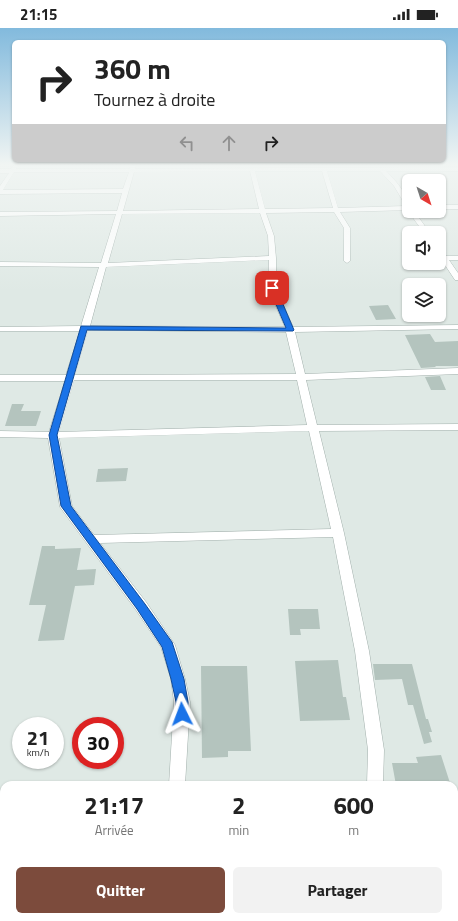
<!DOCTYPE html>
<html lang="fr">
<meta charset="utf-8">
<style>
body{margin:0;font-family:"Titillium Web",sans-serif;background:#f2f2f2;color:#222;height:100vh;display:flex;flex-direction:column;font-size:15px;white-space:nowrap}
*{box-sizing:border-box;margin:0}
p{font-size:13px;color:#767676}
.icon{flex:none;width:22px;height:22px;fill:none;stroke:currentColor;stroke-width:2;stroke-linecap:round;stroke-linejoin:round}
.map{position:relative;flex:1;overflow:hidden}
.side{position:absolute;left:0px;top:753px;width:458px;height:140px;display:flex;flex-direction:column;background:#fff;border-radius:12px 12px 0 0;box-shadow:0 1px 3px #0004}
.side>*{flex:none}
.banner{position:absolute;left:12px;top:12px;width:434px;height:122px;border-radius:6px;box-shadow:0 1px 3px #0004;background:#fff;color:#222;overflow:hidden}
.needle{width:26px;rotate:141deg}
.tools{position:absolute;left:402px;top:146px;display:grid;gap:8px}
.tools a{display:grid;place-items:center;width:44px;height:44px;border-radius:6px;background:#fff;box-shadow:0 1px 3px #0004;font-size:20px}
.speed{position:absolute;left:12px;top:689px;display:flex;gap:8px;font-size:20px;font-weight:700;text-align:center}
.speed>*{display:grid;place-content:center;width:52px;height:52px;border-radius:50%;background:#fff;box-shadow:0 1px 3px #0004;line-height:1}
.speed small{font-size:10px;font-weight:400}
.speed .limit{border:6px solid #d22;background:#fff;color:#111}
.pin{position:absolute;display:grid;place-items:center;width:34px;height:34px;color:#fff;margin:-17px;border-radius:8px;box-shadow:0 2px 6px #0006}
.me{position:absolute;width:44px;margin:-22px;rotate:357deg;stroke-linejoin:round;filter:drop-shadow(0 0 3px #0008)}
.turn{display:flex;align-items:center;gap:14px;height:84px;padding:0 16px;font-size:18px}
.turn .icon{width:52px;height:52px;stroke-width:2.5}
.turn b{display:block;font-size:28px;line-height:34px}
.lanes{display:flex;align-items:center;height:38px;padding:0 16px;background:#0003;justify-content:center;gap:20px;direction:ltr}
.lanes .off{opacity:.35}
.eta{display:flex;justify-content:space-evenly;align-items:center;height:68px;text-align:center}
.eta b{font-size:24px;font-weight:700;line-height:28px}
.action{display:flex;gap:8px;margin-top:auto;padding:8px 16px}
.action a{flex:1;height:46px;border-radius:6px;background:#7c4b3c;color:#fff;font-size:16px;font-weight:700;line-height:46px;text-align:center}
.action a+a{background:#f2f2f2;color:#222}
.status{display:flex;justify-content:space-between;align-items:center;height:28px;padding:0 20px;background:#fff;direction:ltr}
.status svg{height:11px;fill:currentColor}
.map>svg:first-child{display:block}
</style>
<div class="status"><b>21:15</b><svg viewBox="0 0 49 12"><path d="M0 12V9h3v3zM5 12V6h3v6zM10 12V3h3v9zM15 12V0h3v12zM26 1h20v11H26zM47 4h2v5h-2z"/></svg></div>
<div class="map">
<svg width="458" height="893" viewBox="0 0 458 893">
<rect width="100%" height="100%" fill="#dfe9e5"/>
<!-- built -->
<path fill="#cdd9d4" d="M454,832H458V893H190L193,889H454Z"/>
<!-- building -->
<path fill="#b4c4be" d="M388,277L396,291L376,292L369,278Z
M430,306L435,314L458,313V338H435L436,339L421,340L405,307Z
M440,348L446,362H431L425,349Z
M12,376H24L21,383H41L36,398H5Z
M128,440L126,453L96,454L98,441Z
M42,518H55V521L81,520L77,542L96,541L94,557L75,558L64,612L38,613L46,577H29Z
M288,581H318L320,601H300L301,607H290Z
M338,632L343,669H346L350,692L300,693L295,633Z
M373,636H412L426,691H428L432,704H429L432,714L424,716L413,677H408L402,651L375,652Z
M201,638H247L251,723H228V729L202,730Z
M441,727L450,755L396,757L392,735H418L416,729Z"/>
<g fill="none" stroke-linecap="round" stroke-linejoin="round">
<!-- street casing -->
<g stroke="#a2b0ac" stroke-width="1">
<path id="street" d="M17,138L16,141H130V138H135V141L458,139V143H386C397,154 409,167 409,183H414L430,205H424L408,183L409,182L340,184L350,200V233L347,235L344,233V200L334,184L266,185L274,208L276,230V260L293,299L458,297V301L295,304L305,346L458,340V346L306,352L317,397L458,396V402L319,403L344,505L369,623L384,722L383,757H367L368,722L355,623L333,509L100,515L146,574L175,617L185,651L190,674L185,757H169L174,674L171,651L161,619L136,582L60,479L48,410L0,409V403L49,404L65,353H0V347H66L80,303H0V299L81,298L99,239L0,238V234L101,235L116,186L0,188V184L117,183L122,165L0,166V158L9,145H0V141H11L13,138ZM250,143L259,181L123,183L134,144ZM255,143H322L333,180L265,181ZM327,143H380L394,158L406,178L338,180ZM14,144H129L123,161L3,162ZM260,185L268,208L269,228L108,235L122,186ZM269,232L268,260L285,299L90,298L106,239ZM88,302L286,304L296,346L75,347ZM74,352H297L307,397L59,404ZM309,403L331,501L94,507L72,478L59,410Z
M439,177H458V181H439Z
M439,221L441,222L446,228H458V232H449L458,245V252H455L439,228Z
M454,775H458V793H454Z
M135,889H155L154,893H134Z"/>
</g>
<!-- street -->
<use href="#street" fill="#fff" fill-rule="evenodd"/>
</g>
<!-- sky -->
<linearGradient id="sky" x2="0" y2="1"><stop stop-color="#82badd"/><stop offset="0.52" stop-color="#f1f5f3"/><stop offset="1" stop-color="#f1f5f3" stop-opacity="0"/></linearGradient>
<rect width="458" height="263" fill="url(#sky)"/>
<!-- route -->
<path fill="#1a73e8" stroke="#114b97" d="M272,258L276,260L294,302L293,303L87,302L57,407L71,478L145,576L172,614L184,651L188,674V686L186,690L182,691L177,690L175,686L176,674L171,651L162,619L137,581L61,478L49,407L81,298L286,300L269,260Z"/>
</svg>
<div class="tools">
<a><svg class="needle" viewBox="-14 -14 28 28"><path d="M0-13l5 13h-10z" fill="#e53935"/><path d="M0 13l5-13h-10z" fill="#767676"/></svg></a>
<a><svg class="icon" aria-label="sound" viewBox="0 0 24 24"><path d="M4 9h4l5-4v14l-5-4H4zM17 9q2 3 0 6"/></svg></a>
<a><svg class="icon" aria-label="layers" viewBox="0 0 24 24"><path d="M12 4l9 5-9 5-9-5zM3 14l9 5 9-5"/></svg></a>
</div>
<div class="speed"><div>21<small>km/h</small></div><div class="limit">30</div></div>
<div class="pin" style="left:272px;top:260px;background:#d93025"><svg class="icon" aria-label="arrive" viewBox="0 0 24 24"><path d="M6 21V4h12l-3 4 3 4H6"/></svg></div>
<svg class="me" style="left:182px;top:686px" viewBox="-20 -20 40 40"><path d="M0-17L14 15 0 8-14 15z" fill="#1a73e8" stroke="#fff" stroke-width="4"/></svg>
<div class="banner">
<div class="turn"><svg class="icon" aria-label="right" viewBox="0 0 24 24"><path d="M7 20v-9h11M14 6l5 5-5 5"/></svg><div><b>360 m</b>Tournez à droite</div></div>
<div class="lanes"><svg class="icon off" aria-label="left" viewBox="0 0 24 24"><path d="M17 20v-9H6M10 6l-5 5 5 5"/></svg><svg class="icon off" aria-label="ahead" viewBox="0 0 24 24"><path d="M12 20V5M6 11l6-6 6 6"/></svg><svg class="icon" aria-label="right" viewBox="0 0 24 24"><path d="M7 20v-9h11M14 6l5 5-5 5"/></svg></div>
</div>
<section class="side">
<div class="eta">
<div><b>21:17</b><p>Arrivée</p></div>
<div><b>2</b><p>min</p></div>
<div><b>600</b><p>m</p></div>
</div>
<div class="action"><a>Quitter</a><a>Partager</a></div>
</section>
</div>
